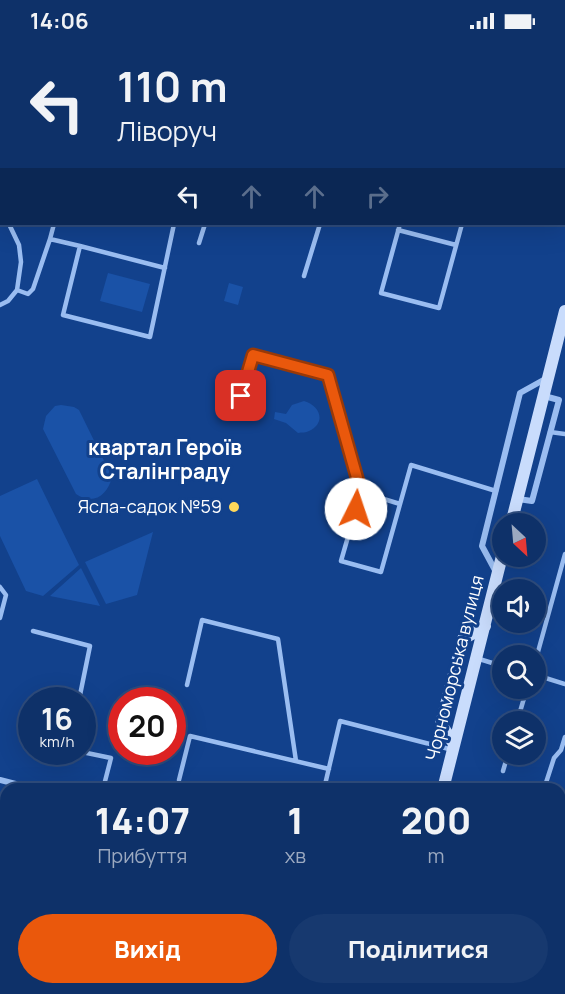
<!DOCTYPE html>
<html lang="uk">
<meta charset="utf-8">
<style>
body{margin:0;font-family:Manrope,sans-serif;background:#17396f;color:#f1f3f6;height:100vh;display:flex;flex-direction:column;font-size:22px;white-space:nowrap}
*{box-sizing:border-box;margin:0}
p{font-size:20px;color:#9ba9c0}
.icon{flex:none;width:33px;height:33px;fill:none;stroke:currentColor;stroke-width:2;stroke-linecap:round;stroke-linejoin:round}
.map{position:relative;flex:1;overflow:hidden}
.details{position:absolute;left:0px;top:741px;width:566px;height:212px;display:flex;flex-direction:column;background:#0e3169;border-radius:18px 18px 0 0;box-shadow:0 6px 24px #0002,0 0 0 2px #2e4c7d}
.details>*{flex:none}
.banner{position:absolute;left:0px;top:0px;width:566px;height:183px;box-shadow:0 6px 24px #0002,0 0 0 2px #2e4c7d;background:#0e3169;color:#f1f3f6;overflow:hidden}
.needle{width:39px;rotate:154deg}
.fabs{position:absolute;left:492px;top:471px;display:grid;gap:12px}
.fabs a{display:grid;place-items:center;width:54px;height:54px;border-radius:50%;background:#0e3169;box-shadow:0 6px 24px #0002,0 0 0 2px #2e4c7d;font-size:30px}
.speed{position:absolute;left:18px;top:645px;display:flex;gap:12px;font-size:30px;font-weight:700;text-align:center}
.speed>*{display:grid;place-content:center;width:78px;height:78px;border-radius:50%;background:#0e3169;box-shadow:0 6px 24px #0002,0 0 0 2px #2e4c7d;line-height:1}
.speed small{font-size:15px;font-weight:400}
.speed .limit{border:9px solid #d22;background:#fff;color:#111}
.pin{position:absolute;display:grid;place-items:center;width:51px;height:51px;color:#fff;margin:-26px;border-radius:12px;box-shadow:0 3px 9px #0006}
.me{position:absolute;width:66px;margin:-33px;rotate:4deg;stroke-linejoin:round;filter:drop-shadow(0 0 4px #0008)}
.turn{display:flex;align-items:center;gap:21px;height:126px;padding:0 18px;font-size:27px}
.turn .icon{width:78px;height:78px;stroke-width:2.5}
.turn b{display:block;font-size:42px;line-height:51px}
.lanes{display:flex;align-items:center;height:57px;padding:0 18px;background:#0003;justify-content:center;gap:30px;direction:ltr}
.lanes .off{opacity:.35}
.eta{display:flex;justify-content:space-evenly;align-items:center;height:102px;text-align:center}
.eta b{font-size:36px;font-weight:800;line-height:42px}
.cta{display:flex;gap:12px;margin-top:auto;padding:12px 18px}
.cta a{flex:1;height:69px;border-radius:36px;background:#ea580c;color:#fff;font-size:24px;font-weight:800;line-height:69px;text-align:center}
.cta a+a{background:#17396f;color:#f1f3f6}
.status{display:flex;justify-content:space-between;align-items:center;height:42px;padding:0 30px;background:#0e3169;direction:ltr}
.status svg{height:16px;fill:currentColor}
.map>svg:first-child{display:block}
</style>
<div class="status"><b>14:06</b><svg viewBox="0 0 49 12"><path d="M0 12V9h3v3zM5 12V6h3v6zM10 12V3h3v9zM15 12V0h3v12zM26 1h20v11H26zM47 4h2v5h-2z"/></svg></div>
<div class="map">
<svg width="565" height="952" viewBox="0 0 565 952">
<rect width="100%" height="100%" fill="#12418c"/>
<!-- green -->
<path fill="#1a52a7" d="M108,231L150,242L142,270L100,259Z
M229,241L243,245L238,263L224,259Z
M304,359C321,364 326,381 309,389C306,391 302,390 298,391L286,381L274,377L275,370L286,372L292,363Z
M61,363L74,365L79,368L112,435C108,453 93,464 76,452L43,387L46,374L55,364Z
M37,437L79,523L43,554L26,549L0,494V454Z
M153,490L137,553L106,562L85,520Z
M81,526L100,564L50,554Z"/>
<g fill="none" stroke-linecap="round" stroke-linejoin="round">
<!-- lane -->
<path stroke="#9abdf1" stroke-width="4.5" d="M99,2V0
M0,173L2,174
M54,182L50,197L80,204L63,273L150,295L174,182
M400,182L381,251L439,266L462,182
M398,188L456,203
M199,201L205,182
M80,204L165,226
M304,234L320,182
M17,248L28,252L33,247L50,197
M0,263L8,259L17,248L21,220L19,203L9,182
M241,354L253,313L328,333L361,450
M550,390L565,392
M400,462L361,450L341,519L381,530L411,423L496,449
M0,545L6,553L0,576
M33,589L90,604L79,658
M476,616L502,624
M536,617L565,512
M536,633L565,642
M187,643L202,578L278,597L296,719
M517,680L527,646
M82,710L111,716L103,747
M503,729L508,712
M179,738L190,694L329,727
M324,747L340,679L453,708
M544,747L554,716L561,708L565,695
M0,757L6,758
M560,879L565,880
M433,952L434,946
M521,952L523,946"/>
<!-- street -->
<path stroke="#9abdf1" stroke-width="6" d="M338,2V0
M518,457L532,459L559,358L544,354
M496,530L482,504L520,351L547,336
M0,738L35,747
M89,952L90,946
M187,952L188,946
M279,952L280,946"/>
<!-- secondary -->
<path stroke="#c9dcfc" stroke-width="12" d="M131,0L137,2
M564,113H565
M511,482L565,269
M454,702L441,682L463,597L485,584
M443,747L502,514
M389,952L391,946"/>
</g>
<g fill="none" stroke-linecap="round" stroke-linejoin="round">
<!-- route casing -->
<g stroke="#983908" stroke-width="15">
<path id="route" d="M241,354L253,313L328,333L361,450L356,467"/>
</g>
<!-- route -->
<use href="#route" stroke="#ea580c" stroke-width="10"/>
</g>
<!-- markers -->
<circle fill="#ffd85a" stroke="#12418c" stroke-width="2" cx="234" cy="465" r="6"/>
<g text-anchor="middle" stroke-width="6" stroke-linejoin="round" paint-order="stroke">
<!-- poi labels -->
<g font-size="18" fill="#fff" stroke="#12418c" text-anchor="end">
<text x="222" y="471">Ясла-садок №59</text>
</g>
<!-- street labels -->
<g font-size="18" fill="#fff" stroke="#12418c">
<text transform="translate(455 626) rotate(-76)" y="6">Чорноморська вулиця</text>
</g>
<!-- quarter labels -->
<g font-size="21" font-weight="bold" fill="#fff" stroke="#12418c">
<text x="165" y="413">квартал Героїв<tspan x="165" dy="24">Сталінграду</tspan></text>
</g>
</g>
</svg>
<div class="fabs">
<a><svg class="needle" viewBox="-14 -14 28 28"><path d="M0-13l5 13h-10z" fill="#e53935"/><path d="M0 13l5-13h-10z" fill="#9ba9c0"/></svg></a>
<a><svg class="icon" aria-label="sound" viewBox="0 0 24 24"><path d="M4 9h4l5-4v14l-5-4H4zM17 9q2 3 0 6"/></svg></a>
<a><svg class="icon" aria-label="search" viewBox="0 0 24 24"><circle cx="10" cy="10" r="6"/><path d="M15 15l6 6"/></svg></a>
<a><svg class="icon" aria-label="layers" viewBox="0 0 24 24"><path d="M12 4l9 5-9 5-9-5zM3 14l9 5 9-5"/></svg></a>
</div>
<div class="speed"><div>16<small>km/h</small></div><div class="limit">20</div></div>
<div class="pin" style="left:241px;top:354px;background:#d93025"><svg class="icon" aria-label="arrive" viewBox="0 0 24 24"><path d="M6 21V4h12l-3 4 3 4H6"/></svg></div>
<svg class="me" style="left:356px;top:467px" viewBox="-20 -20 40 40"><circle r="19" fill="#fff"/><path d="M0-13L10 11 0 6-10 11z" fill="#ea580c"/></svg>
<div class="banner">
<div class="turn"><svg class="icon" aria-label="left" viewBox="0 0 24 24"><path d="M17 20v-9H6M10 6l-5 5 5 5"/></svg><div><b>110 m</b>Ліворуч</div></div>
<div class="lanes"><svg class="icon" aria-label="left" viewBox="0 0 24 24"><path d="M17 20v-9H6M10 6l-5 5 5 5"/></svg><svg class="icon off" aria-label="ahead" viewBox="0 0 24 24"><path d="M12 20V5M6 11l6-6 6 6"/></svg><svg class="icon off" aria-label="ahead" viewBox="0 0 24 24"><path d="M12 20V5M6 11l6-6 6 6"/></svg><svg class="icon off" aria-label="right" viewBox="0 0 24 24"><path d="M7 20v-9h11M14 6l5 5-5 5"/></svg></div>
</div>
<section class="details">
<div class="eta">
<div><b>14:07</b><p>Прибуття</p></div>
<div><b>1</b><p>хв</p></div>
<div><b>200</b><p>m</p></div>
</div>
<div class="cta"><a>Вихід</a><a>Поділитися</a></div>
</section>
</div>
